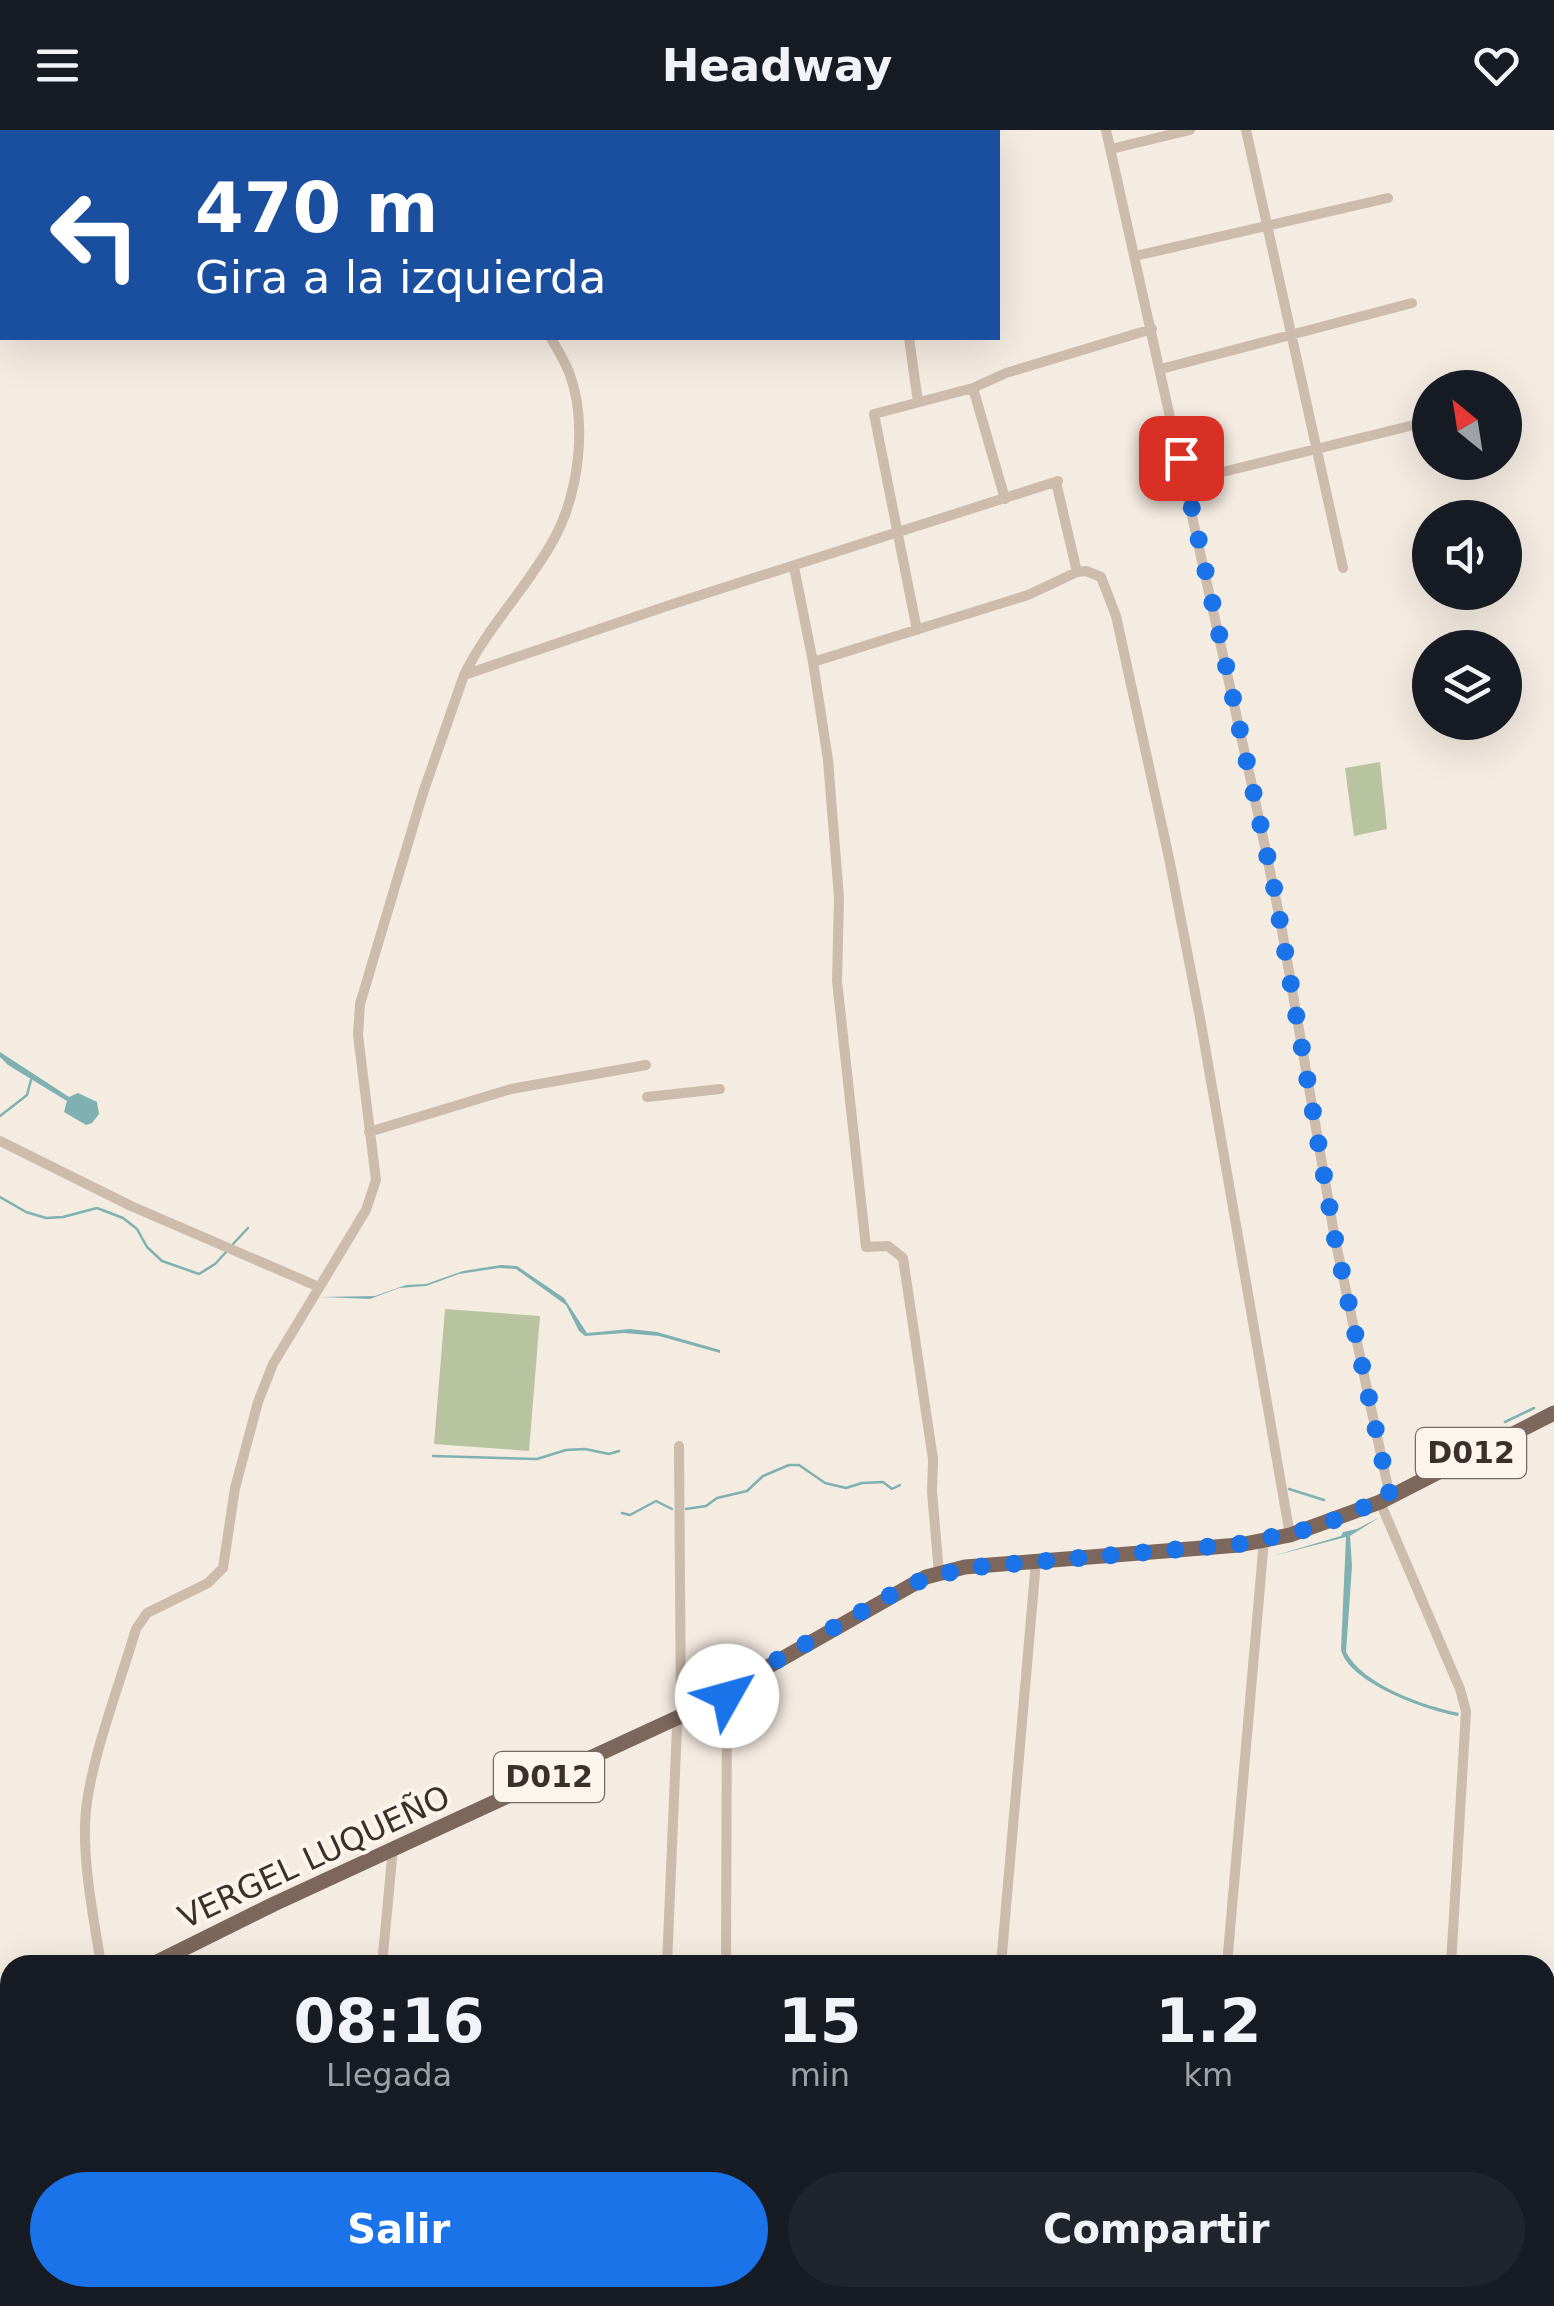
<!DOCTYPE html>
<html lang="es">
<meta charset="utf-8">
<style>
body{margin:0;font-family:"DejaVu Sans",sans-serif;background:#20242c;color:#f1f3f6;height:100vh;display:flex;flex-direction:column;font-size:38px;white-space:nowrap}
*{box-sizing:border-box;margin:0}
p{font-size:32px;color:#9ea1a6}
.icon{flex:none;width:55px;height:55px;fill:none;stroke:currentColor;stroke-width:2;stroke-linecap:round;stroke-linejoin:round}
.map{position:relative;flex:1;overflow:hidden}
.sheet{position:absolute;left:0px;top:1825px;width:1555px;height:352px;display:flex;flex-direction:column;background:#171b24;border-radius:30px 30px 0 0;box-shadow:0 10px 40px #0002}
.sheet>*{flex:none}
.banner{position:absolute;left:0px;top:0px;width:1000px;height:210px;box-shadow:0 10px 40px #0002;background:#1a4fa0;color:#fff;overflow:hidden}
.needle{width:65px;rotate:330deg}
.tools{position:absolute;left:1412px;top:240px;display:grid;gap:20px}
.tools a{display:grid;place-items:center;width:110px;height:110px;border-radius:50%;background:#171b24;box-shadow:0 10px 40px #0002;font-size:50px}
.pin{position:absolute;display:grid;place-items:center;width:85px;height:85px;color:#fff;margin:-42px;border-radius:20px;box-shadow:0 5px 15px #0006}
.me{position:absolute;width:110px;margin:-55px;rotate:52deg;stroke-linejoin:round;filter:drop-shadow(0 0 8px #0008)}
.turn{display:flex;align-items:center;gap:35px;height:210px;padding:0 30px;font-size:45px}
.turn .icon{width:130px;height:130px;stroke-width:2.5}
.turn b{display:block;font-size:70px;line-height:85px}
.eta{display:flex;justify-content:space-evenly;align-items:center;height:170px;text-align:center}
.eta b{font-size:60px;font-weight:700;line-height:70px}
.button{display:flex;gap:20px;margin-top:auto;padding:20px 30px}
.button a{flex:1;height:115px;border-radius:60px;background:#1a73e8;color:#fff;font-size:40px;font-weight:700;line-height:115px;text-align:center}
.button a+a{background:#20242c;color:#f1f3f6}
header{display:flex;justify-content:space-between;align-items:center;height:130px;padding:0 30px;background:#171b24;font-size:45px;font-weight:700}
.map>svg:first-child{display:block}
</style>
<header><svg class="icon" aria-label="menu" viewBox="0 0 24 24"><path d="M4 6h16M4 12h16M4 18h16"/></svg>Headway<svg class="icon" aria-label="heart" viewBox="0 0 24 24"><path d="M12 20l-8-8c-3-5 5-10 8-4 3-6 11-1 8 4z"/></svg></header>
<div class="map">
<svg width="1554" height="2176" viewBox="0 0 1554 2176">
<rect width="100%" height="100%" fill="#f4ebe1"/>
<!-- green -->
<path fill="#b8c4a0" d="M1380,632L1387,699L1354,706L1345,638Z
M445,1179L540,1186L529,1321L434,1314Z"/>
<!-- water -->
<path fill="#7fb0b2" d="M0,922L69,967L78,963L97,972L99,984L92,993L86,995L64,982L67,971L8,935L0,927Z
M501,1135L517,1136L564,1168L587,1203L630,1199L657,1202L720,1220V1223L659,1206L624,1203L585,1206L579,1201L566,1175L516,1139L499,1138L459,1144L426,1156L399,1158L370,1169L321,1167L375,1166L406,1155L426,1154L463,1141Z
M1380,1387L1350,1406L1352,1436L1346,1522C1363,1555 1424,1576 1459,1583L1458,1586C1428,1581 1349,1553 1341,1520L1346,1407L1273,1426L1341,1406L1343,1402L1357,1399Z"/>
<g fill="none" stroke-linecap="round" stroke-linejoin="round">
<!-- stream -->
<path stroke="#7fb0b2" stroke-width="2.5" d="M0,986L27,965L31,950
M0,1067L26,1082L46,1088L63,1087L97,1078L123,1088L137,1099L147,1117L162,1131L199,1144L215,1134L228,1120
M233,1114L248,1098
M1505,1292L1534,1278
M433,1326L537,1329L566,1320L585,1319L609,1324L619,1321
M1289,1359L1324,1370
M686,1379L706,1376L717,1368L747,1361L763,1346L789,1335H799L825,1353L846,1358L862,1353L883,1352L892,1359L900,1355
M622,1383L630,1385L656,1371L672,1379"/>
<!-- minor -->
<path stroke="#cdbbac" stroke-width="10" d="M454,0L455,2
M853,0L855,2
M1106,0L1253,660L1280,789L1335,1109L1390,1367
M1246,0L1343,438
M1111,19L1190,0
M1135,126L1388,68
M909,208L918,272
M1161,239L1412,173
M973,258L1005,369
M1186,351L1430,291
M1056,352L1077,442
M794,437L813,532L828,630L839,768L837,851L866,1117L888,1116L903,1128L933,1329L932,1362L939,1443
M917,500L874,284L973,258L1006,243L1152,199
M813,532L1028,465L1077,442L1086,441L1101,447L1116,486L1169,728L1200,888L1290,1405
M464,545L679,472L1058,351
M647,967L720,959
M369,1002L511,959L646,935
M0,1011L131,1076L319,1157
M1380,1372L1460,1559L1466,1581L1451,1835
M101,1835C94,1789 84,1742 85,1695C86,1640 120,1554 136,1499L147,1483L208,1453L223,1438L235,1358L258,1272L273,1234L366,1080L376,1050L358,905L360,874L423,663L464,545C488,496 528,457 554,409C579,363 588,292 569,242C564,230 557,219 551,208
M382,1835L393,1718
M667,1835L677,1596L681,1586L679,1316
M726,1835L727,1558
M1001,1835L1036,1431
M1227,1835L1264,1410
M1545,1911L1554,1914
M1163,2168L1193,2176
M339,2176L340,2168
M651,2176L652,2168
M711,2176L712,2168
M974,2176L975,2168
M1421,2176V2168"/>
<!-- primary -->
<path stroke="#7d675c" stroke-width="15" d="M151,1835L274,1774L681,1586L926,1447L965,1437L1239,1415L1290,1405L1380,1372L1554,1283
M0,1923L10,1916"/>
</g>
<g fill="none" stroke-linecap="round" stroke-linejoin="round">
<!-- route -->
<path stroke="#1a73e8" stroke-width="18" stroke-dasharray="0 32.4" d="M727,1566L728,1558L910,1454L965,1438L1239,1414L1318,1397L1390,1366L1335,1109L1274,757L1181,328"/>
</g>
<g text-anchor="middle" stroke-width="8" stroke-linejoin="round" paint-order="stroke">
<!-- shield labels -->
<g fill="#fbf5ee" stroke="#756b66" stroke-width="2.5">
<rect x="1416" y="1298" width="110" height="50" rx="8"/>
<rect x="494" y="1622" width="110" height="50" rx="8"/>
</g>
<g font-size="30" font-weight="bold" fill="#3b302b">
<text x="1471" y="1333">D012</text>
<text x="549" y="1657">D012</text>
</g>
<!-- street labels -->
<g font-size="32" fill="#3b302b" stroke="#fbf5ee">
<text transform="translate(314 1727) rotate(-25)" y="11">VERGEL LUQUEÑO</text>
</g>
</g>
</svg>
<div class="tools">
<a><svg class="needle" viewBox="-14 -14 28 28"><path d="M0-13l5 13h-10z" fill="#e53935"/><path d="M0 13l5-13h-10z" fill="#9ea1a6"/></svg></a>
<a><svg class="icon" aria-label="sound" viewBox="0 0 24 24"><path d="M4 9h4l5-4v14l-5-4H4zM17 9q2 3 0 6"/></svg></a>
<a><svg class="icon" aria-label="layers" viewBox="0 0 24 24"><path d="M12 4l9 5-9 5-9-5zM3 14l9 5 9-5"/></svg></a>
</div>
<div class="pin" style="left:1181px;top:328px;background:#d93025"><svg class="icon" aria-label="arrive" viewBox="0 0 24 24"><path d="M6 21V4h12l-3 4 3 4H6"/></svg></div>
<svg class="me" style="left:727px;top:1566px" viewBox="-20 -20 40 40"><circle r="19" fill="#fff"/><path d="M0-13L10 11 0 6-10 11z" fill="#1a73e8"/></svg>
<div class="banner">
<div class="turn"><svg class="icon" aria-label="left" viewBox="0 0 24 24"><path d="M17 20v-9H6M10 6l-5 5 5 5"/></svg><div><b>470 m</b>Gira a la izquierda</div></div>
</div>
<section class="sheet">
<div class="eta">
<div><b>08:16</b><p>Llegada</p></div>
<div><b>15</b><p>min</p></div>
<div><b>1.2</b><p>km</p></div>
</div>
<div class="button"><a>Salir</a><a>Compartir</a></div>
</section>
</div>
